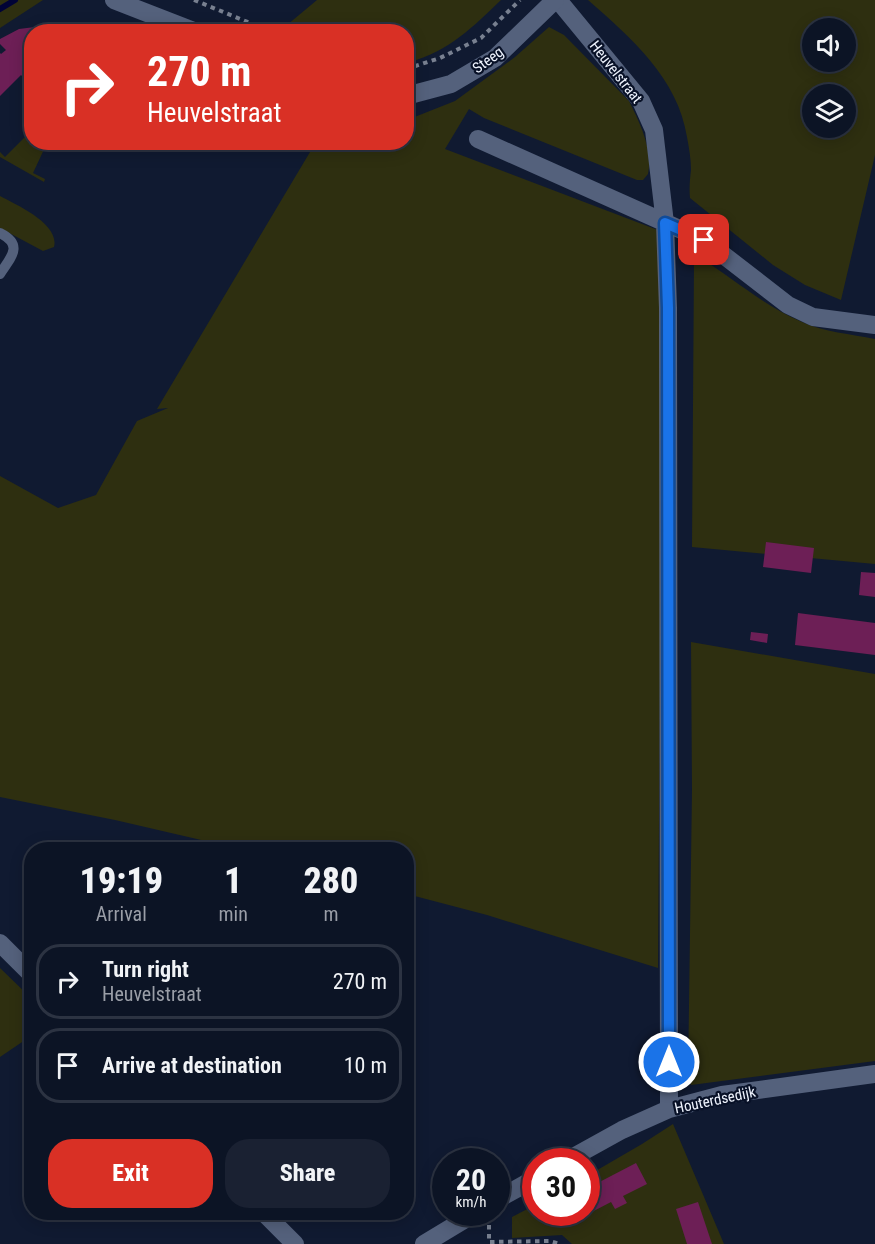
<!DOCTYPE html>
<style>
body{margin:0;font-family:"Roboto Condensed",sans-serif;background:#1a2132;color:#f1f3f6;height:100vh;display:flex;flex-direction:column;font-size:22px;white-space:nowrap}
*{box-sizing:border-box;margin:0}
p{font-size:20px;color:#9a9ea7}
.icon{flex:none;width:33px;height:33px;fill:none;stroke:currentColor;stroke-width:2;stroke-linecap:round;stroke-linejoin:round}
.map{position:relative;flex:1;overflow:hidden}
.side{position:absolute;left:24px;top:842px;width:390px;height:378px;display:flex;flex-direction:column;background:#0c1425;border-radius:24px;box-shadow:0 3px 15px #0003,0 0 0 2px #2c3342}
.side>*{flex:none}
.banner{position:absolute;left:24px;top:24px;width:390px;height:126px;border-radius:24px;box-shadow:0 3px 15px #0003,0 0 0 2px #2c3342;background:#d93025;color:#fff;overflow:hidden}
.tools{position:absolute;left:802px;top:18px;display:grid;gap:12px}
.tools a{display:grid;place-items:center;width:54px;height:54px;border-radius:50%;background:#0c1425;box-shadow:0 3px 15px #0003,0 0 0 2px #2c3342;font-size:30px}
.speed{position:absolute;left:432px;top:1148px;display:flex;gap:12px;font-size:30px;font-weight:700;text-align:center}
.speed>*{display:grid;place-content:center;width:78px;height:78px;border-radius:50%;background:#0c1425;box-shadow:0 3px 15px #0003,0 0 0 2px #2c3342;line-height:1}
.speed small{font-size:15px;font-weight:400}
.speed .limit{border:9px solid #d22;background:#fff;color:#111}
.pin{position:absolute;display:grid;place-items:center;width:51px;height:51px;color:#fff;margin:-26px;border-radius:12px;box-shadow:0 3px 9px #0006}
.me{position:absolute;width:66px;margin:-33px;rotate:0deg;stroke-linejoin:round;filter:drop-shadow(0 0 4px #0008)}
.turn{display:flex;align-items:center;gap:21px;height:126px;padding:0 24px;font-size:27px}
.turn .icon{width:78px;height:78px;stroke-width:2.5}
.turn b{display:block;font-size:42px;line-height:51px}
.eta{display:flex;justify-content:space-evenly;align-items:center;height:102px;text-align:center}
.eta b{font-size:36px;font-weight:800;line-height:42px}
.button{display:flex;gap:12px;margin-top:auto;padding:12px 24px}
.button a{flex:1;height:69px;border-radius:24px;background:#d93025;color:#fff;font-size:24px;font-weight:800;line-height:69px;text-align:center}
.button a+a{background:#1a2132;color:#f1f3f6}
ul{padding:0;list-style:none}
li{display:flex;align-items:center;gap:18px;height:75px;margin:0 12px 9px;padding:0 12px;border:3px solid #2c3342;border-radius:24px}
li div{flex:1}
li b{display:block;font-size:22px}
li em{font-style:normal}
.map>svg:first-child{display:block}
</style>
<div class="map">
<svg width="875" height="1244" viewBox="0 0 875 1244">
<rect width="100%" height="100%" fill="#101a31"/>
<!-- green -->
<path fill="#2e2f10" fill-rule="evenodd" d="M0,0H43L0,28Z
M317,0H501C473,27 449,51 410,62H407L406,32L305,31L287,25Z
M588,0H875V155L841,300L805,285L773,265L690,198C689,188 690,179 691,170C691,159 689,148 687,137C678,78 630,37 588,0ZM846,28V62H813V28ZM813,94H846V128H813Z
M549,27L564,35L629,101C640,123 653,150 648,174L643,180H637L484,118L469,109L445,149L663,232L658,968L487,915L407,894L406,849H240L115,820L0,797V476L58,508L96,495L137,421L168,408L157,409L313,147L306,143L406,142L407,120L455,101L515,57Z
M31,131L32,142L47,143L33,173L45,179L44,182L0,157V152L5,157Z
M0,196C17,205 60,224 54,247L43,251L0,228Z
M699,257C733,278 764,306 802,322C824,332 851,334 875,339V564L692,547L694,261Z
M691,642L875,674V1061L691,1085L688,1077L692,790Z
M0,968L32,999L31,1036L0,1057Z
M673,1124L724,1244H572L562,1235L512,1238V1217L535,1205L536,1212H586L587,1176L642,1144Z"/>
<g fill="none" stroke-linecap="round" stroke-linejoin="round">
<!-- stream -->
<path stroke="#000336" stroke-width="6" d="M0,9L15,0"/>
</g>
<!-- building -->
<path fill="#6d1f56" d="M60,25L76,31V32H57Z
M35,27L54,31L32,32V78L25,79L21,75L0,96V53L1,54L6,50L0,44V39L19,29Z
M127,142H149L146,151Z
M766,542L814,548L811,573L763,567Z
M861,572L875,573V597L859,595Z
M798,613L875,623V655L795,645Z
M751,632L768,634L767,643L750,640Z
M636,1163L647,1184L623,1196L627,1203L615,1209L611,1202L586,1215L584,1212H586V1189Z
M698,1202L712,1244H687L676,1209Z"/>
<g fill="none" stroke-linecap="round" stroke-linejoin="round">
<!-- path -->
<path stroke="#788090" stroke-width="4" stroke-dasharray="4.5 4.5" stroke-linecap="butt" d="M194,0L272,32
M406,69L440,58L481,38L520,0
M489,1225V1242L549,1241L560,1244"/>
<!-- lane -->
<path stroke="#54617c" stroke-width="10" d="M0,233C24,245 11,257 0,274"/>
<!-- street -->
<path stroke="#54617c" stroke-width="18" d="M558,0L641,101L654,130L665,223L668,308L669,1109
M478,139L704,240L788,305L813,317L875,325
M0,943L32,975
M566,1161L622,1130L669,1109L722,1095L875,1074
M496,1200L536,1178
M263,1212L295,1244
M424,1244L477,1212"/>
<!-- secondary -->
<path stroke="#54617c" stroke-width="18" d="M114,0L196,32
M406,96L451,84L495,58L555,0"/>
</g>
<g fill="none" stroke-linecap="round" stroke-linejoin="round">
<!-- route casing -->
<g stroke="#114b97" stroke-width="15">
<path id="route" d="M669,1062L668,308L665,223L704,240"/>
</g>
<!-- route -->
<use href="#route" stroke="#1a73e8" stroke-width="10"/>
</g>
<g text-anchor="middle" stroke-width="4.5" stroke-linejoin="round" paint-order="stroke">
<!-- street labels -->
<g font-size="15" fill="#eef3fd" stroke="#081127">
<text transform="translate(488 60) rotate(-36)" y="5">Steeg</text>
<text transform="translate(616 72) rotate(52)" y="5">Heuvelstraat</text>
<text transform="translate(715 1100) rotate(-12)" y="5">Houterdsedijk</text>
</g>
</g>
</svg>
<div class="tools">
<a><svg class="icon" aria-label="sound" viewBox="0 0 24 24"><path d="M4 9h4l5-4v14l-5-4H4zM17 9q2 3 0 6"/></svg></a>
<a><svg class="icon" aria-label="layers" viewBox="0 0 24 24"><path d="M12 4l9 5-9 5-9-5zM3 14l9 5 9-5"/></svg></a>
</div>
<div class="speed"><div>20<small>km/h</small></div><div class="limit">30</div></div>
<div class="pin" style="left:704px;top:240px;background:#d93025"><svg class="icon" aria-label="arrive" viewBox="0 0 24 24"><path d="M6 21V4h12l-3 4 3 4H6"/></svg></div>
<svg class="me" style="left:669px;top:1062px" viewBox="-20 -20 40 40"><circle r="17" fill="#1a73e8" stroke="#fff" stroke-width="3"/><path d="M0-11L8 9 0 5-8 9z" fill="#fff"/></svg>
<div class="banner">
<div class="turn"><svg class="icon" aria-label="right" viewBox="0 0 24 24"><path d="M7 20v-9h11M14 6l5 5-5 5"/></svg><div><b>270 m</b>Heuvelstraat</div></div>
</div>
<section class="side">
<div class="eta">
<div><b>19:19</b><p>Arrival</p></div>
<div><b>1</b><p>min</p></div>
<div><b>280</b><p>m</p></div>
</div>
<ul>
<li><svg class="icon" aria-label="right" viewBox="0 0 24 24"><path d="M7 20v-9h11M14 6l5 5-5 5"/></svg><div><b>Turn right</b><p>Heuvelstraat</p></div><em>270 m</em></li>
<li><svg class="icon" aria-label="arrive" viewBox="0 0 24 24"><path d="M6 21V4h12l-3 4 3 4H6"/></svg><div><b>Arrive at destination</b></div><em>10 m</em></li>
</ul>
<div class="button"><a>Exit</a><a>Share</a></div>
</section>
</div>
